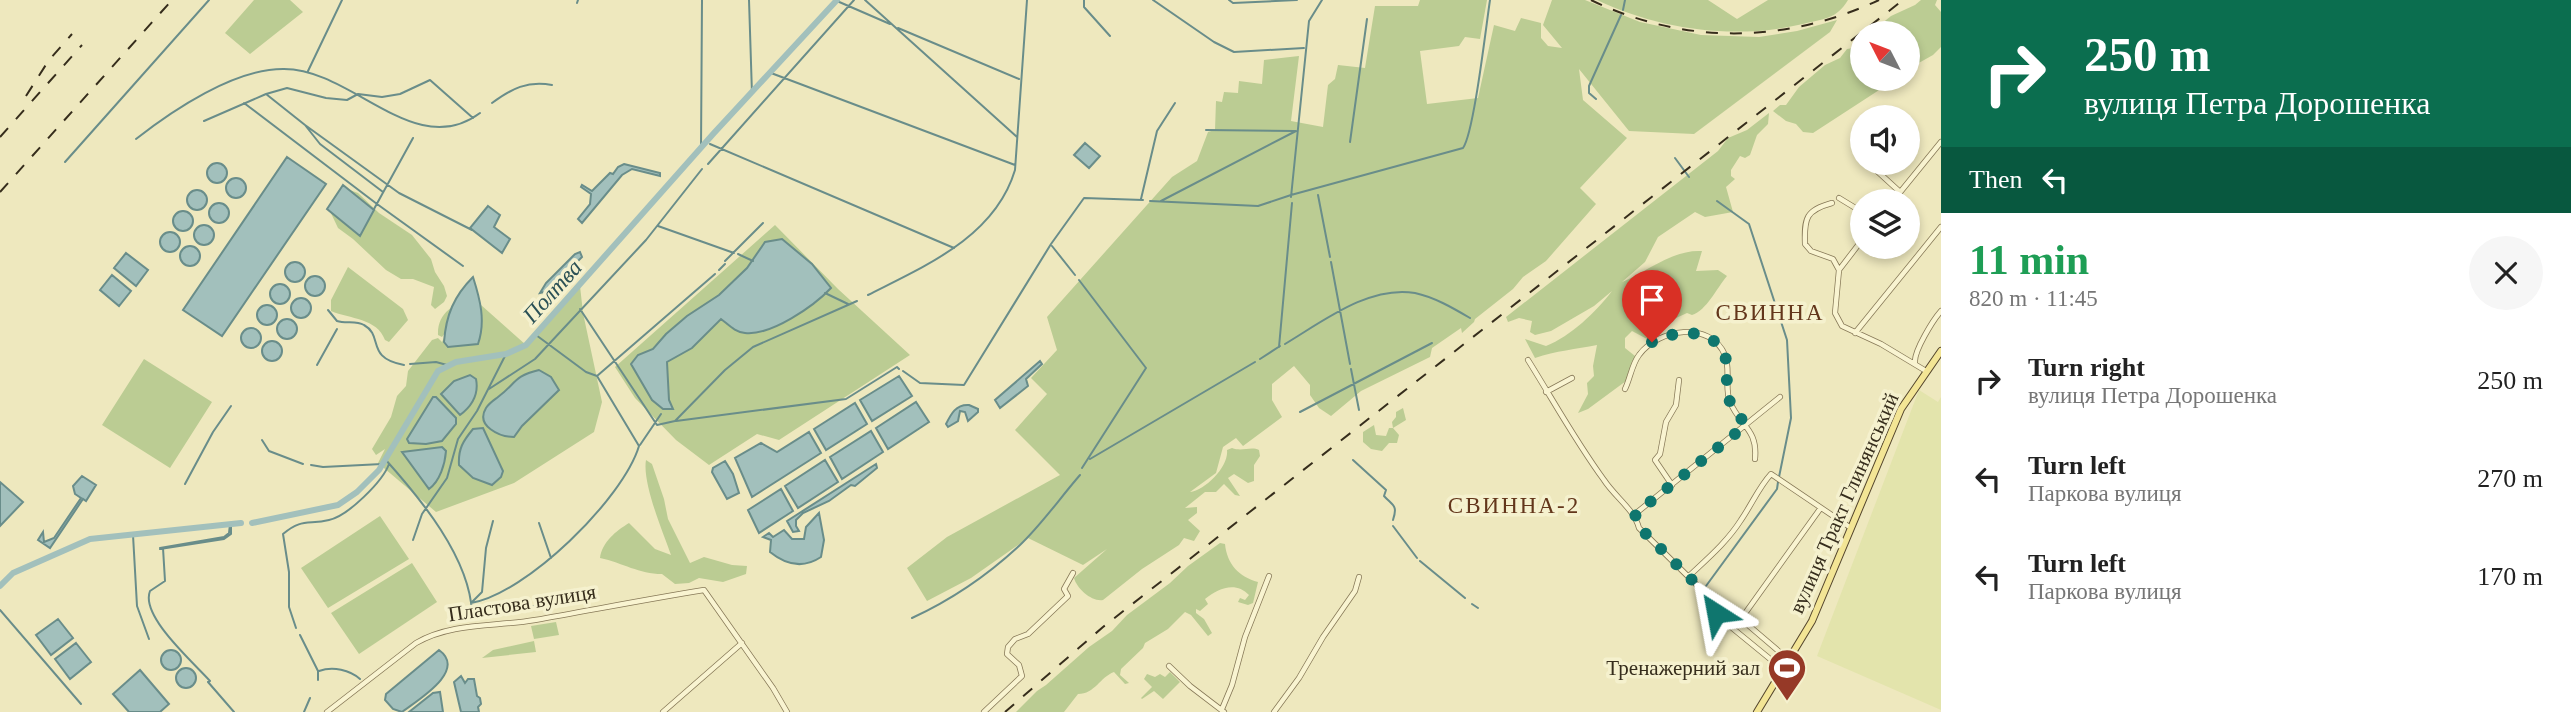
<!DOCTYPE html>
<meta charset="utf-8">
<style>
body{margin:0;font-family:"Times New Roman",serif;background:#f6f6f6;color:#222;height:100vh;display:flex;flex-direction:column;font-size:26px;white-space:nowrap}
*{box-sizing:border-box;margin:0}
p{font-size:23px;color:#767676}
.icon{flex:none;width:38px;height:38px;fill:none;stroke:currentColor;stroke-width:2;stroke-linecap:round;stroke-linejoin:round}
.map{position:relative;flex:1;overflow:hidden}
.sheet{display:flex;flex-direction:column;background:#fff;width:630px}
.sheet>*{flex:none}
.top-card{background:#0b6e4f;color:#fff;overflow:hidden}
.needle{width:46px;rotate:312deg}
.buttons{position:absolute;left:1850px;top:21px;display:grid;gap:14px}
.buttons a{display:grid;place-items:center;width:70px;height:70px;border-radius:50%;background:#fff;box-shadow:0 4px 10px #0003;font-size:35px}
.pin{position:absolute;display:grid;place-items:center;width:60px;height:60px;color:#fff;margin:-72px -30px;border-radius:50% 50% 50% 0;rotate:-45deg;box-shadow:0 0 7px #0007}
.pin .icon{rotate:45deg}
.me{position:absolute;width:77px;margin:-38px;rotate:326deg;stroke-linejoin:round;filter:drop-shadow(0 0 5px #0008)}
.turn{display:flex;align-items:center;gap:24px;height:147px;padding:0 28px;font-size:32px}
.turn .icon{width:91px;height:91px;stroke-width:2.5}
.turn b{display:block;font-size:49px;line-height:60px}
.then{display:flex;align-items:center;height:66px;padding:0 28px;background:#0003;gap:14px;font-size:26px}
.round{display:grid;place-items:center;flex:none;width:74px;height:74px;border-radius:37px;background:#f6f6f6}
.headline{display:flex;align-items:center;justify-content:space-between;height:119px;padding:0 28px}
h1{font-size:42px;font-weight:600;line-height:52px;color:#1e9e55}
ul{padding:0;list-style:none}
li{display:flex;align-items:center;gap:21px;height:98px;padding:0 28px}
li div{flex:1}
li b{display:block;font-size:26px}
li em{font-style:normal}
main{display:flex;flex:1;min-height:0}
.map>svg:first-child{display:block}
</style>
<main>
<div class="map">
<svg width="1941" height="712" viewBox="0 0 1941 712">
<rect width="100%" height="100%" fill="#eee8be"/>
<!-- farmland -->
<path fill="#e3e4ac" d="M1919,390L1938,402L1941,397V710L1817,656Z"/>
<!-- green -->
<path fill="#bbcc93" d="M254,0H290L303,12L250,54L225,33Z
M1420,0H1487L1480,39L1465,37L1459,46L1420,51L1427,104L1478,98L1494,25L1515,31L1521,18L1541,23V38L1548,46L1562,48L1543,25L1552,0H1585L1640,22L1701,35L1759,37L1797,31L1837,20L1830,32L1694,134L1629,131L1579,69L1583,100L1627,138L1580,188L1596,204L1546,261L1523,277L1513,289L1475,319L1474,322L1462,333L1461,328L1432,348L1430,357L1361,391L1331,416L1319,408L1310,395V385L1294,366L1272,384V400L1282,417L1243,446L1236,438L1223,447L1216,473L1190,492C1206,490 1229,466 1227,450L1232,448C1242,452 1251,446 1259,450L1260,456L1254,465V481L1248,483L1234,474L1228,478L1240,496L1235,495L1224,484L1216,492H1205L1185,508L1197,507V513L1188,520L1200,531L1194,541L1184,538L1179,545L1142,569L1103,600C1092,602 1077,589 1074,578L1107,549L1083,565L1028,538L971,578L927,601L907,568L947,537L1060,475L1015,430L1047,394L1031,378L1057,350L1047,317L1172,177L1197,161L1208,132L1215,130L1216,101L1222,102L1224,92L1238,93L1239,81L1262,84L1264,60L1299,56L1291,121L1323,127L1328,85L1335,79L1338,65L1365,68L1375,6H1418Z
M1597,0H1708L1737,19L1768,0H1848C1837,19 1823,19 1803,24C1735,40 1660,30 1597,0Z
M1921,0H1937L1935,5L1941,12V47L1933,55L1908,69V33H1870L1891,16L1915,5Z
M1862,40V79H1895L1893,81L1813,133L1803,132L1796,124L1786,121L1773,111L1780,105H1786L1799,87L1825,65L1840,58L1847,49L1853,48Z
M1769,113L1768,124L1757,135L1750,155L1745,158L1740,156L1731,170V176L1735,179L1726,187L1733,212L1705,217L1695,212L1658,237L1645,262L1622,282C1647,272 1673,249 1702,251L1696,271L1718,270L1727,276C1716,289 1707,310 1692,315L1687,313L1663,324L1647,339L1632,331L1625,338V348L1635,356L1626,381L1588,409L1578,413L1588,394L1587,383L1594,376L1593,366L1597,345C1576,349 1556,351 1535,358L1525,339L1546,346C1571,336 1596,312 1612,291L1594,306L1551,331L1535,335L1530,332L1532,321L1519,318L1508,322L1506,317L1718,151L1728,138L1747,130Z
M342,189H347L358,193L379,213L412,235L431,259L435,272L444,286L447,296L444,302L435,309L431,305L434,287L413,279H401L386,270L353,239L338,228L329,209Z
M775,225L838,289L910,355L779,440L757,434L709,465L676,440L635,398L615,367Z
M348,267L403,309L408,320L389,342L385,340C377,318 350,319 331,311V300Z
M580,286L583,313L602,402L594,432L514,483L436,512L378,463L385,449L376,455L372,449L391,417L397,396L406,386L408,371L432,340L438,338L442,342L450,326L442,337L438,335C437,313 454,304 472,297L526,345Z
M144,359L212,402L170,468L102,425Z
M1403,408L1406,420L1393,428L1399,435L1397,443H1389L1382,451L1371,449L1363,442V432L1374,425L1376,435L1386,436L1389,428H1393L1392,422L1396,417V412Z
M646,460L652,464L664,499L668,519L690,563L704,557L732,565L747,566L746,574L723,582L699,578L689,583L675,584L662,574C639,574 623,563 600,558C602,542 616,531 629,523L655,549L671,555C663,532 642,483 646,460Z
M380,516L409,559L328,608L301,568Z
M1220,543L1225,544C1227,564 1239,577 1258,582L1253,603L1248,605L1238,602L1240,598L1245,600L1249,595C1236,581 1218,588 1205,599L1208,604L1200,611L1196,609V613L1204,619L1212,633L1208,636L1191,615L1185,612L1168,629L1145,643L1143,648L1121,669L1120,675L1129,683L1125,684L1114,672C1100,677 1095,694 1078,694L1064,712H1016L1037,691L1046,685L1089,647L1112,631L1127,615L1170,583L1188,566Z
M412,563L437,602L359,654L331,613Z
M556,622L559,635L534,639L531,626Z
M534,641L536,652L482,658L493,650Z
M1170,672L1180,682L1163,699L1154,691L1142,699L1141,698L1152,687L1144,679L1147,674L1155,677L1160,674L1165,677Z"/>
<!-- water -->
<path fill="#a2c0bc" stroke="#698d8a" stroke-width="2" d="M1085,143L1100,156L1089,168L1074,155Z
M287,157L326,184L222,336L183,310Z
M207 173a10 10 0 1 1 20 0a10 10 0 1 1-20 0Z
M624,164L660,173V176L632,169L622,175L582,223L578,219L590,204L591,194L581,187L582,185L592,191L610,173L613,174L618,167Z
M226 188a10 10 0 1 1 20 0a10 10 0 1 1-20 0Z
M343,185L374,210L360,236L327,209Z
M187 200a10 10 0 1 1 20 0a10 10 0 1 1-20 0Z
M209 213a10 10 0 1 1 20 0a10 10 0 1 1-20 0Z
M488,206L500,215L494,227L510,239L502,253L470,228Z
M173 221a10 10 0 1 1 20 0a10 10 0 1 1-20 0Z
M194 235a10 10 0 1 1 20 0a10 10 0 1 1-20 0Z
M160 242a10 10 0 1 1 20 0a10 10 0 1 1-20 0Z
M782,239L812,264L831,288C814,306 771,336 745,333C735,332 729,325 721,319L692,348L667,362L669,400L673,409H663L652,400L631,364L638,355L653,349L666,334L687,316L719,295L747,268L765,242Z
M180 256a10 10 0 1 1 20 0a10 10 0 1 1-20 0Z
M580,252L582,257L548,291L540,293L546,283L575,254Z
M126,253L148,270L136,286L114,268Z
M285 272a10 10 0 1 1 20 0a10 10 0 1 1-20 0Z
M112,275L131,291L119,306L100,290Z
M305 286a10 10 0 1 1 20 0a10 10 0 1 1-20 0Z
M473,277C480,299 486,321 478,344L448,347L444,342C446,315 454,296 473,277Z
M270 294a10 10 0 1 1 20 0a10 10 0 1 1-20 0Z
M291 308a10 10 0 1 1 20 0a10 10 0 1 1-20 0Z
M257 315a10 10 0 1 1 20 0a10 10 0 1 1-20 0Z
M277 329a10 10 0 1 1 20 0a10 10 0 1 1-20 0Z
M241 338a10 10 0 1 1 20 0a10 10 0 1 1-20 0Z
M262 351a10 10 0 1 1 20 0a10 10 0 1 1-20 0Z
M1040,361L1042,364L1026,379L1028,386L1000,408L995,400Z
M539,370L551,377L559,390L522,426L514,437C500,437 475,426 486,408C489,403 494,400 498,397C516,384 513,376 539,370Z
M470,375L476,379C479,394 472,406 460,415L441,394L454,381Z
M899,376L912,396L872,421L860,400Z
M433,397H436L456,418V424L442,441L426,444L409,443L407,439Z
M916,402L929,422L888,449L876,428Z
M855,403L867,424L826,450L814,429Z
M969,405L978,409V412L968,421L965,412L960,411L958,421L948,427L946,424C951,414 956,404 969,405Z
M483,428L503,471L501,477L492,485L473,478L459,465C458,449 463,441 473,429Z
M871,431L883,452L842,479L830,457Z
M809,432L821,453L752,497L735,458L761,443L777,452Z
M442,447L446,451C445,464 440,481 429,489L402,452Z
M825,460L838,482L798,508L785,486Z
M725,461L733,474L739,493L727,499L712,472L713,468Z
M876,464L877,468L855,486L851,485L829,501L803,513L796,520V526L799,531L793,532L787,521Z
M82,476L96,485L86,501L83,499L50,548L38,540L43,532L44,542L54,538L81,498L75,494L73,486Z
M0,482L23,502L0,526Z
M781,489L793,511L759,533L748,510Z
M819,513L824,540L821,557C803,569 786,565 770,552L771,540L763,537L769,533L773,537L784,530L792,539H804L806,527Z
M58,619L73,638L51,655L36,635Z
M76,643L91,662L70,679L55,659Z
M161 660a10 10 0 1 1 20 0a10 10 0 1 1-20 0Z
M439,650C468,671 416,701 402,712L393,709L385,700L386,694Z
M176 678a10 10 0 1 1 20 0a10 10 0 1 1-20 0Z
M140,670L169,704L160,712H129L113,694Z
M461,676L465,683L468,679H474L477,696L480,698L481,704L478,707L479,712H461L454,682Z
M440,692L443,712H409L433,693Z"/>
<g fill="none" stroke-linecap="round" stroke-linejoin="round">
<!-- stream -->
<path stroke="#698d8a" stroke-width="2" d="M749,0L752,94
M865,0L1017,137
M1084,0V7L1110,36
M1153,0L1214,42L1234,52L1304,48
M1229,0L1233,3L1297,0
M837,1L890,24
M577,3L578,0
M1623,10L1625,0
M898,28L1019,79
M308,71L342,0
M771,73L1015,165
M266,94L287,88L326,98L347,100L358,94L382,97L400,94L430,80L473,118
M1596,99L1589,93V86L1621,15
M244,103L377,204L463,266
M492,103C511,89 528,80 552,85
M204,121L266,94L305,125L320,144L383,192
M305,125L399,193L472,230
M1206,130L1295,131
M136,139C173,110 234,69 283,69C352,68 415,162 480,113
M1350,142L1367,19
M710,144L954,248
M701,148L702,0
M1675,158L1689,177
M65,162L209,0
M708,164L854,0
M1318,195L1330,257
M1291,197L1309,21L1322,0
M1141,199L1157,131L1175,103
M1150,201L1258,206L1291,195L1463,148C1474,133 1486,26 1490,0
M1161,201L1296,131
M1717,201L1749,224L1787,340L1791,418L1779,477
M374,209L413,138
M658,226L734,253
M1052,246L1075,275
M738,254L753,261
M725,261L763,223
M1331,262L1350,364
M719,270L725,264
M1079,280L1146,368L1082,468
M825,293L848,304
M868,295C925,266 995,237 1015,170L1027,0
M580,309L657,425L675,421L725,370L753,347L857,301
M328,310L337,321C346,324 356,320 364,325C384,336 365,358 404,365
M1285,344C1322,322 1369,285 1415,293C1434,297 1453,308 1470,318
M1279,347L1292,203
M1260,359L1280,346
M410,364L436,362L447,365
M317,365L337,329
M1351,369L1359,410
M903,371L920,383L964,385L1051,244L1084,198L1143,200
M597,376L715,274
M489,389L535,359L646,240L702,169
M1300,412L1432,343
M676,421L846,399L897,367L899,369
M262,440L269,451L303,464
M640,445L661,414
M385,459C420,498 470,558 472,613H495L540,605
M1090,459L1255,362
M1353,460L1386,490L1384,496C1393,506 1398,505 1393,520
M311,465L323,467L382,464
M185,484L213,432L231,406
M539,523L551,558
M1393,526L1417,558
M133,535L137,606L149,639
M413,540L422,514L447,478L458,439L477,411L506,354
M160,548L224,537L229,533L230,524
M163,548L165,581L150,591C140,616 193,662 210,681L208,682L234,712
M160,549L224,539L231,534V524
M1420,561L1465,598
M1706,586L1777,489L1778,482
M472,602L482,592L486,548L493,521
M471,603C526,594 623,499 639,446L597,376L586,372L536,335
M1472,604L1478,608
M0,610L81,704
M912,618C951,600 989,574 1020,545C1042,524 1060,498 1080,475
M454,621C463,619 468,618 470,607
M296,628L289,607V572L283,534C302,518 308,525 329,520C348,516 383,481 389,464
M300,635L318,671V680
M319,671C333,666 350,670 360,679
M304,712L310,698"/>
<!-- river -->
<path stroke="#a2c0bc" stroke-width="6" d="M252,523L338,505L357,492L379,470L438,371L456,362L506,354L526,345L714,133L837,0
M0,586L13,573L90,539L241,523"/>
<!-- minor casing -->
<g stroke="#867857" stroke-width="6">
<path id="minor" d="M1877,171L1900,192
M1839,198L1862,212
M1893,201L1941,142
M1832,203C1806,210 1804,218 1805,244L1811,251L1833,259L1839,270L1835,313L1842,326L1881,344L1926,371
M1839,270L1862,240
M1855,333L1941,227
M1528,360C1553,400 1576,442 1604,480C1615,497 1634,509 1639,528L1714,602L1716,613L1720,618L1775,663L1781,673
M1915,362C1914,351 1933,320 1941,311
M1625,389C1630,379 1632,364 1639,355C1658,329 1710,320 1725,355C1731,371 1724,387 1730,402C1740,426 1758,429 1755,459
M1546,392L1572,378
M1672,485L1655,460L1660,454L1666,422L1676,405L1679,380
M1635,514L1780,397
M1689,576C1708,558 1727,542 1741,520C1752,504 1759,487 1771,474L1851,528
M1789,660L1741,619L1820,509
M1169,666L1190,686L1224,712
M1222,709L1232,685L1245,637L1269,576
M327,712L416,643C453,622 495,627 535,620C592,610 648,599 704,590L773,688L787,712
M663,712L742,643
M984,712L1022,676L1019,665L1007,654L1008,647L1015,639L1028,634L1068,596L1064,589L1073,573
M1274,712L1299,678L1323,637L1355,591L1359,577"/>
</g>
<!-- major casing -->
<g stroke="#54452c" stroke-width="8">
<path id="major" d="M1757,712L1812,621L1901,409L1941,351"/>
</g>
<!-- minor -->
<use href="#minor" stroke="#f9f4d1" stroke-width="4.5"/>
<!-- major -->
<use href="#major" stroke="#f3e595" stroke-width="6"/>
<!-- rail -->
<path stroke="#362d1c" stroke-width="2" stroke-dasharray="12 12" stroke-linecap="butt" d="M1591,0C1684,45 1785,44 1879,0
M26,96L49,60L72,34
M0,137L82,45
M0,192L172,0
M1005,712L1103,627L1903,0"/>
</g>
<g fill="none" stroke-linecap="round" stroke-linejoin="round">
<!-- route -->
<path stroke="#0f766e" stroke-width="12" stroke-dasharray="0 21.6" d="M1652,342C1678,328 1722,327 1727,365C1729,374 1725,383 1727,392C1729,405 1738,414 1746,425L1635,514L1639,527L1714,602L1716,613"/>
</g>
<!-- icons -->
<defs>
<g id="stadium-pin" transform="scale(2.0125)"><path d="M0 17L-7.5 6A9.5 9.5 0 1 1 7.5 6Z" fill="#963927" stroke="#f5f1ce"/><path d="M0-5a6.5 5 0 1 0 0 10a6.5 5 0 1 0 0-10ZM-3.5-1.8h7v3.6h-7Z" fill="#fff"/></g>
</defs>
<g fill-rule="evenodd">
<use href="#stadium-pin" x="1787" y="668"/>
</g>
<g text-anchor="middle" stroke-width="7" stroke-linejoin="round" paint-order="stroke">
<!-- street labels -->
<g font-size="21" fill="#362d1c" stroke="#f5f1ce">
<text transform="translate(1844 503) rotate(-66)" y="7">вулиця Тракт Глинянський</text>
<text transform="translate(522 603) rotate(-9)" y="7">Пластова вулиця</text>
</g>
<!-- poi labels -->
<g font-size="21" fill="#362d1c" stroke="#f5f1ce" text-anchor="end">
<text x="1760" y="675">Тренажерний зал</text>
</g>
<!-- water labels -->
<g font-size="23" font-style="italic" fill="#2b5156" stroke="#f5f1ce">
<text transform="translate(552 291) rotate(-48)" y="8">Полтва</text>
</g>
<!-- neighbourhood labels -->
<g font-size="23" letter-spacing="2" fill="#63361b" stroke="#f5f1ce">
<text x="1770" y="320">СВИННА</text>
<text x="1514" y="513">СВИННА-2</text>
</g>
</g>
</svg>
<div class="buttons">
<a><svg class="needle" viewBox="-14 -14 28 28"><path d="M0-13l5 13h-10z" fill="#e53935"/><path d="M0 13l5-13h-10z" fill="#767676"/></svg></a>
<a><svg class="icon" aria-label="sound" viewBox="0 0 24 24"><path d="M4 9h4l5-4v14l-5-4H4zM17 9q2 3 0 6"/></svg></a>
<a><svg class="icon" aria-label="layers" viewBox="0 0 24 24"><path d="M12 4l9 5-9 5-9-5zM3 14l9 5 9-5"/></svg></a>
</div>
<div class="pin" style="left:1652px;top:342px;background:#d93025"><svg class="icon" aria-label="arrive" viewBox="0 0 24 24"><path d="M6 21V4h12l-3 4 3 4H6"/></svg></div>
<svg class="me" style="left:1716px;top:613px" viewBox="-20 -20 40 40"><path d="M0-17L14 15 0 8-14 15z" fill="#0f766e" stroke="#fff" stroke-width="4"/></svg>
</div>
<section class="sheet">
<div class="top-card">
<div class="turn"><svg class="icon" aria-label="right" viewBox="0 0 24 24"><path d="M7 20v-9h11M14 6l5 5-5 5"/></svg><div><b>250 m</b>вулиця Петра Дорошенка</div></div>
<div class="then">Then<svg class="icon" aria-label="left" viewBox="0 0 24 24"><path d="M17 20v-9H6M10 6l-5 5 5 5"/></svg></div>
</div>
<div class="headline"><div><h1>11 min</h1><p>820 m · 11:45</p></div><a class="round"><svg class="icon" aria-label="close" viewBox="0 0 24 24"><path d="M6 6l12 12M18 6L6 18"/></svg></a></div>
<ul>
<li><svg class="icon" aria-label="right" viewBox="0 0 24 24"><path d="M7 20v-9h11M14 6l5 5-5 5"/></svg><div><b>Turn right</b><p>вулиця Петра Дорошенка</p></div><em>250 m</em></li>
<li><svg class="icon" aria-label="left" viewBox="0 0 24 24"><path d="M17 20v-9H6M10 6l-5 5 5 5"/></svg><div><b>Turn left</b><p>Паркова вулиця</p></div><em>270 m</em></li>
<li><svg class="icon" aria-label="left" viewBox="0 0 24 24"><path d="M17 20v-9H6M10 6l-5 5 5 5"/></svg><div><b>Turn left</b><p>Паркова вулиця</p></div><em>170 m</em></li>
</ul>
</section>
</main>
